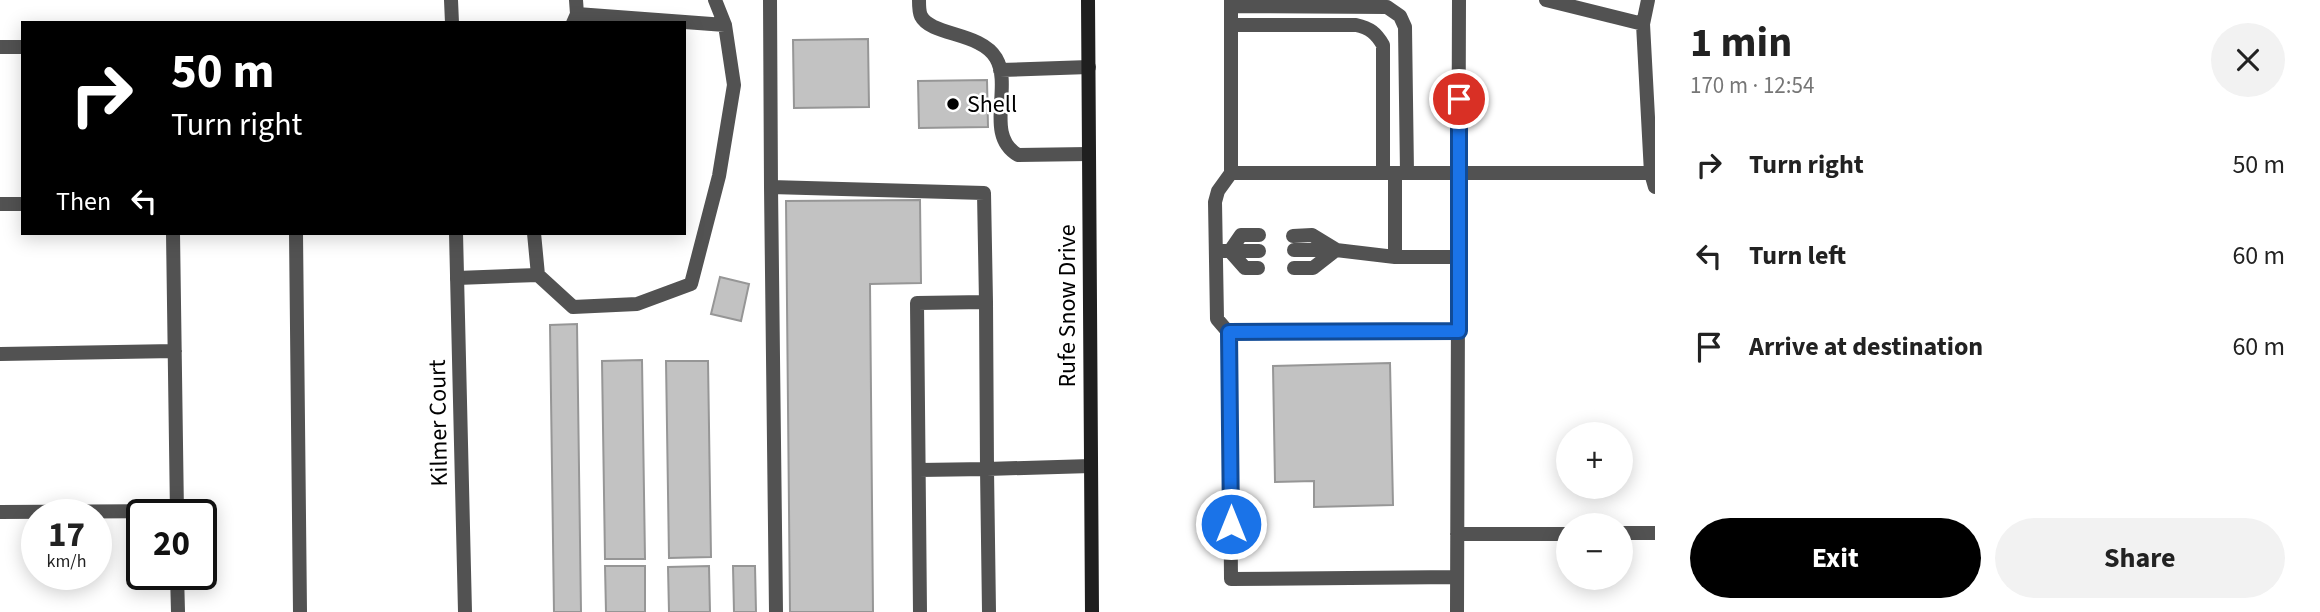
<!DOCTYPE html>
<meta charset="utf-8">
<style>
body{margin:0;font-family:"Source Sans 3",sans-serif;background:#f2f2f2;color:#222;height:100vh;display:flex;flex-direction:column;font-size:26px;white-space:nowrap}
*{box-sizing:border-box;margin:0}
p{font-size:23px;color:#767676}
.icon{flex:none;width:38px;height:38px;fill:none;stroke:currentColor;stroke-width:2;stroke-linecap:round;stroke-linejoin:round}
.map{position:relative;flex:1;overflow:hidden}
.drawer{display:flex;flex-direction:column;background:#fff;width:665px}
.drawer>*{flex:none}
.guide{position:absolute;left:21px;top:21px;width:665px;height:214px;border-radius:0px;box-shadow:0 4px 18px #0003;background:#000;color:#fff;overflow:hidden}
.fabs{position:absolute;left:1556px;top:422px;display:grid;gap:14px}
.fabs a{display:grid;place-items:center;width:77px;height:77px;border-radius:50%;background:#fff;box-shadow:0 4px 18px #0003;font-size:35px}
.speed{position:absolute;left:21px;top:499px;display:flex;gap:14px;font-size:35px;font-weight:700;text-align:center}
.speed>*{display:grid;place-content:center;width:91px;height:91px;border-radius:50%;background:#fff;box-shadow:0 4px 18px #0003;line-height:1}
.speed small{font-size:18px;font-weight:400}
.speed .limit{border:4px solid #111;border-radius:10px;background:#fff;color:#111}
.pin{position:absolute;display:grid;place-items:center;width:60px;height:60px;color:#fff;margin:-30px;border:4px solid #fff;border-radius:50%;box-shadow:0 2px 7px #0007}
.me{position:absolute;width:77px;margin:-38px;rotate:0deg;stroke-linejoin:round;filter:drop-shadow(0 0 5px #0008)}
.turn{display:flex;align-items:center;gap:24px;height:147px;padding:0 35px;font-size:32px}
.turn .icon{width:91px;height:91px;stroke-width:2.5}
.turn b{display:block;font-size:49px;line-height:60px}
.then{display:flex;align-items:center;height:66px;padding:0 35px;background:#0003;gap:14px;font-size:26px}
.round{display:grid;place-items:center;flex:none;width:74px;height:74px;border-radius:37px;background:#f2f2f2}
.summary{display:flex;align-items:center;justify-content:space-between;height:119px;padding:0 35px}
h1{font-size:42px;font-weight:700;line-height:52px}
.button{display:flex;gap:14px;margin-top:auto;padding:14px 35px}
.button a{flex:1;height:80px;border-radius:42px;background:#000;color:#fff;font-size:28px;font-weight:700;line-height:80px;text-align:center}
.button a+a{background:#f2f2f2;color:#222}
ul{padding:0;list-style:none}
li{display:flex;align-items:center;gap:21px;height:91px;padding:0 35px}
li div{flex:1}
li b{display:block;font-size:26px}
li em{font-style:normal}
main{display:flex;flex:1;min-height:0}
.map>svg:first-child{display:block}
</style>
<main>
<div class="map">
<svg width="1655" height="612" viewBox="0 0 1655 612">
<rect width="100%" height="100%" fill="#fff"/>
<!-- building -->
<path fill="#c2c2c2" stroke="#969696" stroke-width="2" d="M868,39L869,107L794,108L793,40Z
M987,80L988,127L919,128L918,81Z
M920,200L921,283L870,284L873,612H790L786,201Z
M720,277L749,284L741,321L711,314Z
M577,324L581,612H554L550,325Z
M642,360L645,559H605L602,361Z
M666,361H708L711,557L669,558Z
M1390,363L1393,505L1314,507V481L1275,482L1273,366Z
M605,566H645V612H606Z
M709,566L710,612H669L668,567Z
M733,566H755L756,612H734Z"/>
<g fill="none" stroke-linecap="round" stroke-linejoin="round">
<!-- service -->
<path stroke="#525252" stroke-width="14" d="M770,0L771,187L984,193L986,302L917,303L920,612
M919,0C919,5 919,12 921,16C931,36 981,32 996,58C1013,87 984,135 1018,155L1089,154
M1231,0V173H1651
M1546,0L1643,24
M1648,0L1643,24L1651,173L1655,187
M1231,6L1387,7L1400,16L1405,27L1407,173
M577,14L725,25
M573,23L577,14L576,0
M1231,25H1356C1370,28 1376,33 1383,45V173
M0,47H23
M1000,70L1089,67
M1395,173V257H1459
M771,187L776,612
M0,204H23
M173,233L177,514
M296,233L300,612
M534,233L538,275L573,307L637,304L691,284L719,176L734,85L725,25L715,0
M1293,236L1312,235L1335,249
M1294,250H1336L1395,257
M1216,251H1259
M1230,251L1241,235H1259
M1230,251L1245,268H1258
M1294,268H1313L1336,250
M457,278L538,275
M1229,333L1217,319L1215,202L1218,191L1231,173
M0,354L175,351
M919,470L987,469L986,302
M0,512L177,511
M1620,533H1655
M1457,534H1568
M177,574L178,612
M1457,577L1231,579L1229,333L1459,331
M989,612L987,469L1091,466
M1457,612L1459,0"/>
<!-- minor -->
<path stroke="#525252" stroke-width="14" d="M451,0L452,23
M456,233L465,612"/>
<!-- secondary -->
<path stroke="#1f1f1f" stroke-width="14" d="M1088,0L1092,612"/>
</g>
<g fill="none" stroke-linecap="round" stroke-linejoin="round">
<!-- route casing -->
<g stroke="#114b97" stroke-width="18">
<path id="route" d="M1231,524L1229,332L1459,331V99"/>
</g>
<!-- route -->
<use href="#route" stroke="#1a73e8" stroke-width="12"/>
</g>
<!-- markers -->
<circle fill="#000" stroke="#fff" stroke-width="2.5" cx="953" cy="104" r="7"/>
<g text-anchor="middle" stroke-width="5" stroke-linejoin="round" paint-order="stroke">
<!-- poi labels -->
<g font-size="24" fill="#000" stroke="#fff" text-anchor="start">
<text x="967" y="112">Shell</text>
</g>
<!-- street labels -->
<g font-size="24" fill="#000" stroke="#fff">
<text transform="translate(1067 306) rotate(-90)" y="8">Rufe Snow Drive</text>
<text transform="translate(438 423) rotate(-91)" y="8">Kilmer Court</text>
</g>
</g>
</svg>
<div class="fabs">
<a>+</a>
<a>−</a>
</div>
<div class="speed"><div>17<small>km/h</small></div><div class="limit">20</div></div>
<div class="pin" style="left:1459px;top:99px;background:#d93025"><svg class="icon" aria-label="arrive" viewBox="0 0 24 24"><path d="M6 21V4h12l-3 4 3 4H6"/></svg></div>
<svg class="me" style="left:1231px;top:524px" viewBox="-20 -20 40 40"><circle r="17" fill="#1a73e8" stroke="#fff" stroke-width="3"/><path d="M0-11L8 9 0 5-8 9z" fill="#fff"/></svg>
<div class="guide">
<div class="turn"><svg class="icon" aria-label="right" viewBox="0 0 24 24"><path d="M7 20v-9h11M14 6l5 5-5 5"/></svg><div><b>50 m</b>Turn right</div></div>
<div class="then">Then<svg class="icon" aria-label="left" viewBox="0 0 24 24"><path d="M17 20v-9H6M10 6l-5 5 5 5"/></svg></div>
</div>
</div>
<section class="drawer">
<div class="summary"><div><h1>1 min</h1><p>170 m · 12:54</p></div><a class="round"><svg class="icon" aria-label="close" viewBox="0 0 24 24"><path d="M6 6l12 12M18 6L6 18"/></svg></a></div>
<ul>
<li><svg class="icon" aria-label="right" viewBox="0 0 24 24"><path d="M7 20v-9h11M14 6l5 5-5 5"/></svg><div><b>Turn right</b></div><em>50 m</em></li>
<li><svg class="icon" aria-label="left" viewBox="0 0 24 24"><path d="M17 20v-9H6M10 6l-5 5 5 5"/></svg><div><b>Turn left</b></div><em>60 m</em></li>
<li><svg class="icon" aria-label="arrive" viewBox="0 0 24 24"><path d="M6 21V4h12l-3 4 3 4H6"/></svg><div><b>Arrive at destination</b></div><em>60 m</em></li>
</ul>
<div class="button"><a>Exit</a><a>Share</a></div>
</section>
</main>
